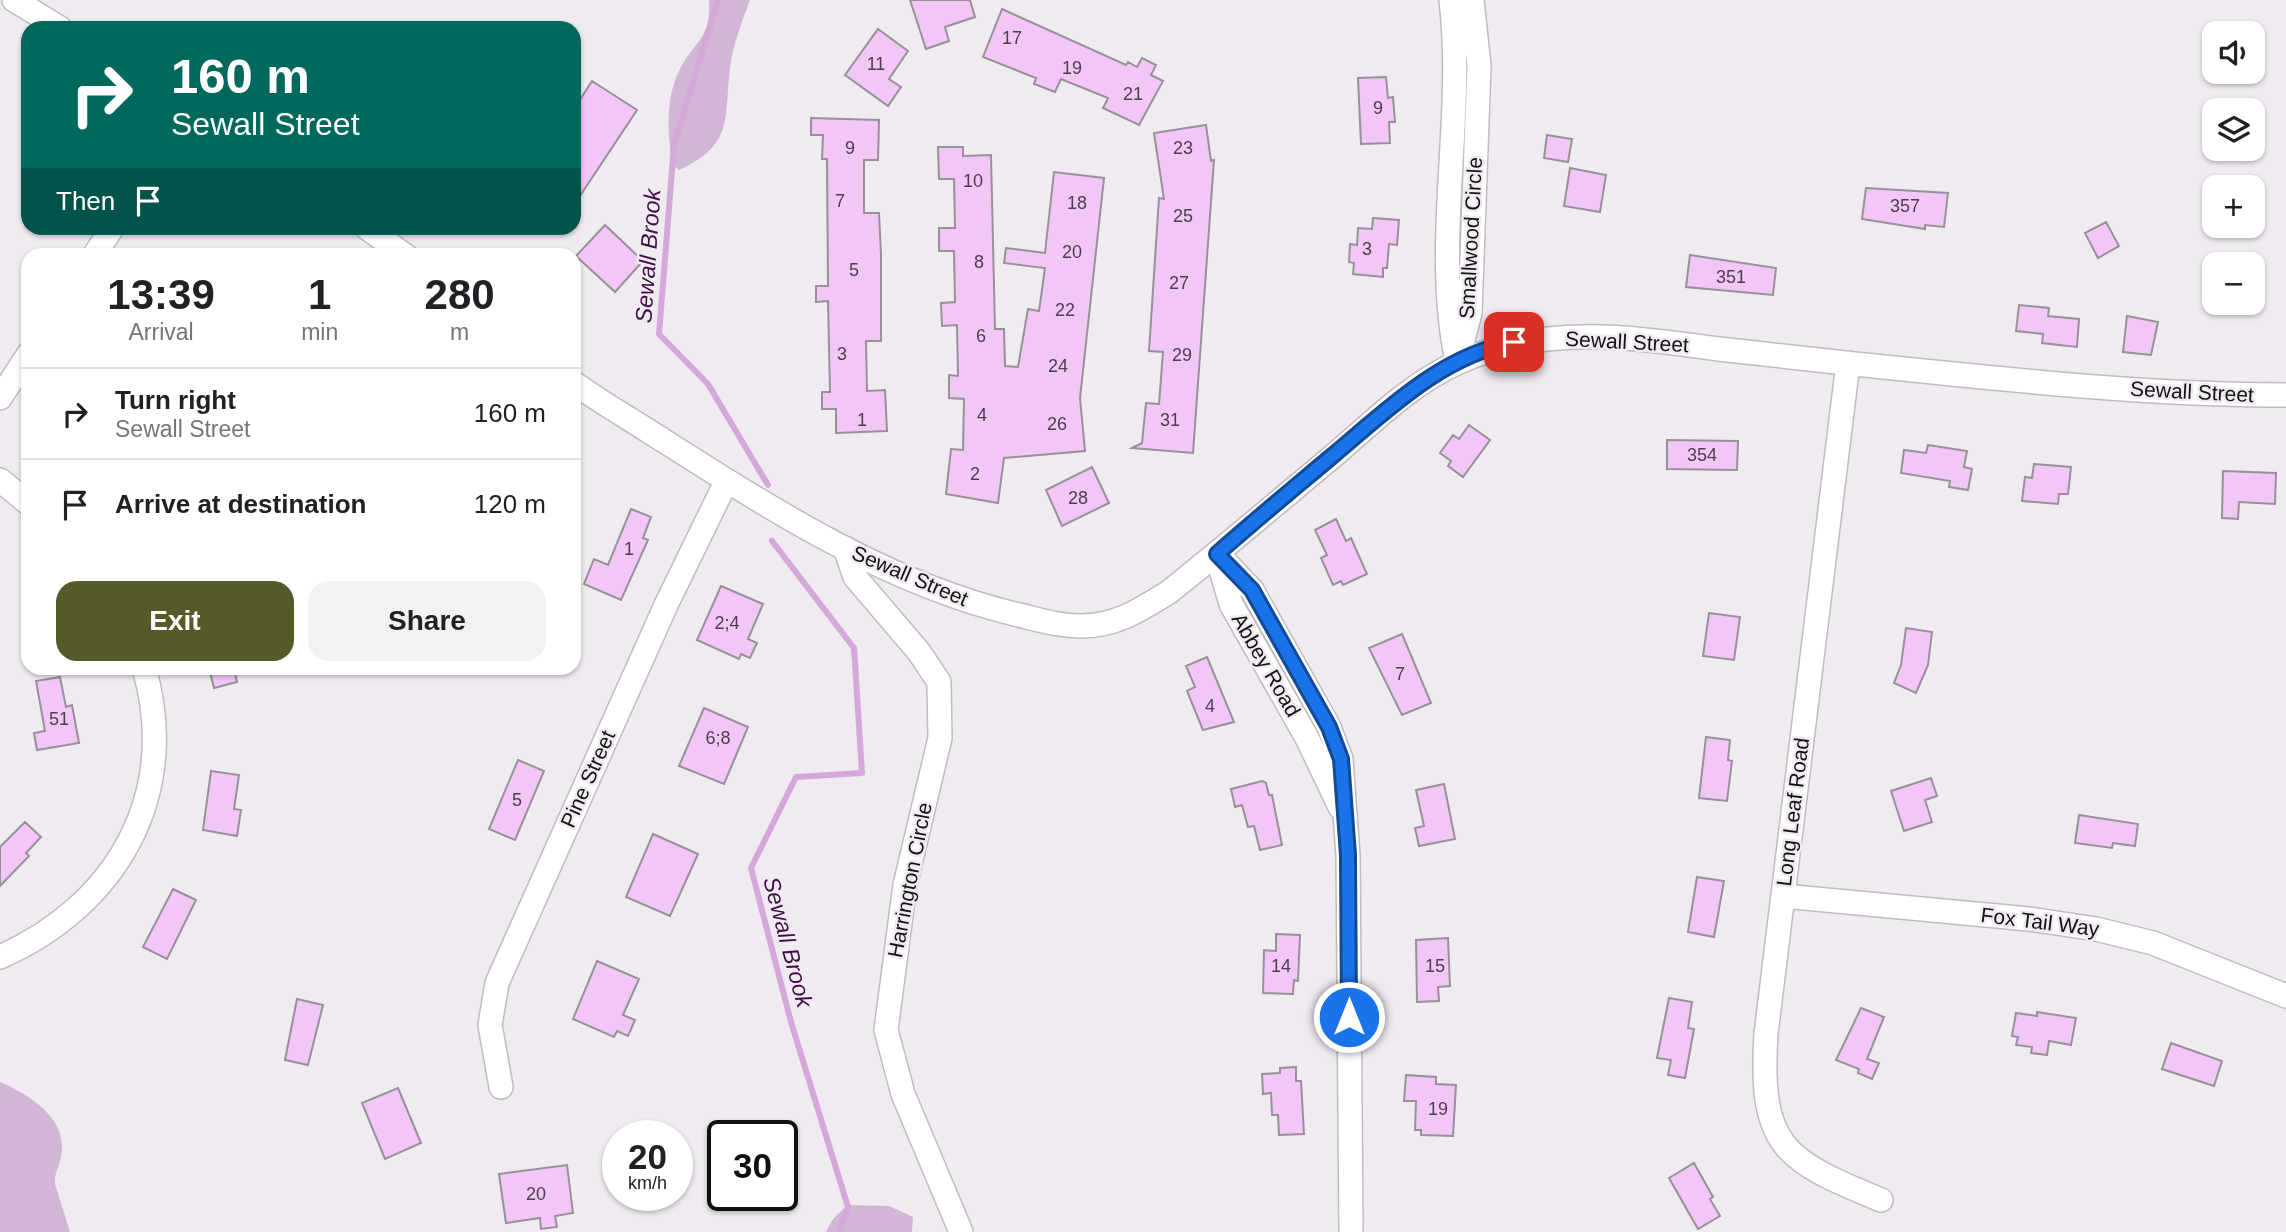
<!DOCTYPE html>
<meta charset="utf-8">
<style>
body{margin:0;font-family:Helvetica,sans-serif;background:#f2f2f2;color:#202124;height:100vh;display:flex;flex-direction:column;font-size:26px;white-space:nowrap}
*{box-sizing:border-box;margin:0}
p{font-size:23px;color:#757577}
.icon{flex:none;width:38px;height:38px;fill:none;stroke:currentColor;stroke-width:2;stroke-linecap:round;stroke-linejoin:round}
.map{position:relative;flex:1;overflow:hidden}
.sheet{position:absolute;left:21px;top:248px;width:560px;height:427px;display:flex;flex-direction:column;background:#fff;border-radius:21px;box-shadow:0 2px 5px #0004}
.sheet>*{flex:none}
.banner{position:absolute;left:21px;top:21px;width:560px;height:214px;border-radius:21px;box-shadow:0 2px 5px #0004;background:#00695c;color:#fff;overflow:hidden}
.tools{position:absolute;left:2202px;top:21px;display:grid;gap:14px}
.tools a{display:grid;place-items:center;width:63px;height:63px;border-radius:14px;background:#fff;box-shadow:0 2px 5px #0004;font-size:35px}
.speed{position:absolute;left:602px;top:1120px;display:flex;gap:14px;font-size:35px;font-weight:700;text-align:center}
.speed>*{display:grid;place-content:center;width:91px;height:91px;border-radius:50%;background:#fff;box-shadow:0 2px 5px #0004;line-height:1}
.speed small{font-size:18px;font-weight:400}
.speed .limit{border:4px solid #111;border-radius:10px;background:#fff;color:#111}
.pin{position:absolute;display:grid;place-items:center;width:60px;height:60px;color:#fff;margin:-30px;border-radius:14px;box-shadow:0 4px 10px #0006}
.me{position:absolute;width:77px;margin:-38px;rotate:0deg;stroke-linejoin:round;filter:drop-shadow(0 0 5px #0008)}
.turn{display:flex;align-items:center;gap:24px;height:147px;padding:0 35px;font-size:32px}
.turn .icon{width:91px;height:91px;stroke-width:2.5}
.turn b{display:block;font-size:49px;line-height:60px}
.then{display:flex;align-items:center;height:66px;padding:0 35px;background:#0003;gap:14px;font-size:26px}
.eta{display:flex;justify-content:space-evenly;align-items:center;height:119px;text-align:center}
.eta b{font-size:42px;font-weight:800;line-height:49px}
.cta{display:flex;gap:14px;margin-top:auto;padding:14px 35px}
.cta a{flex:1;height:80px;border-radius:21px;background:#565a28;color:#fff;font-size:28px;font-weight:800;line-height:80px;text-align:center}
.cta a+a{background:#f2f2f2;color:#202124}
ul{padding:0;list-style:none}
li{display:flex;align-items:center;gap:21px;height:91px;padding:0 35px;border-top:2px solid #e0e0e0}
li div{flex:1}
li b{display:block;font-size:26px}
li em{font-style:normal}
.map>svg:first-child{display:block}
</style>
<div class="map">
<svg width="2286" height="1232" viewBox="0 0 2286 1232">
<rect width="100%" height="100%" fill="#f0eaf1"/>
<!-- green -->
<path fill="#d2b6d5" d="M709,0H750C742,22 733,44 730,68C724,119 734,145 679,170C671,165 671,156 670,146C667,120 668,91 681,67C696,39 711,39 709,0Z
M0,1082C30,1095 69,1119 61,1157C59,1167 54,1174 55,1184L70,1232H0Z
M847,1205L889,1206L913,1217L912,1232H826L833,1219Z"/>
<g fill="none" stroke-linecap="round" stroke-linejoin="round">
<!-- stream -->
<path stroke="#d4a9d9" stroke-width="6" d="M718,0L674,145L659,334L708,384L768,485
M772,541L854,648L862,773L796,777L751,868L791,1022L848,1207L839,1232"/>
</g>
<!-- building -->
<path fill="#f2c6f7" stroke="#979198" stroke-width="2" d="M910,0H970L975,17L945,27L949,41L926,49Z
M1002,9L1126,65L1128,62L1137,67L1142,58L1156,65L1151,75L1163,81L1139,125L1103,108L1108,98L1061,79L1055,92L1034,84L1036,78L983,57Z
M878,29L908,51L889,79L901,87L888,106L845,75Z
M1386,77L1388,98L1393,97L1395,122H1389L1390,143L1361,144L1358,78Z
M592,81L637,110L574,205V109Z
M811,118L879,120L878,160H864V213H879L881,255V341H866L867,391L885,390L887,431L836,433V409H822V392H830L828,301L816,302V286H828L827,159H822L823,135H811Z
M1206,125L1211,161L1214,160L1193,453L1132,448L1142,443L1146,403L1159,404L1163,352L1149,351L1159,198L1164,199L1154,133Z
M1547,135L1572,139L1568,162L1544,158Z
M938,147H963V156L991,155L995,329H1004L1005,366L1018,367L1028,309L1039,311L1045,268L1004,263L1006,248L1045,253L1054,172L1104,178L1080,398L1085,451L1004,458L998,503L946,494L951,449L963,450L964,399L949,398V375L958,376L957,325L942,326L941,303L955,302L954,251H939V228H955L954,179H939Z
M1570,168L1606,175L1600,212L1564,206Z
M1866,188L1948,193L1944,227L1925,225V229L1862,219Z
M1373,218L1399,220L1397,245L1389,244L1387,268H1383V277L1353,274L1354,263L1349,262L1350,244L1357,245L1358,228L1372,229Z
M2106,222L2119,246L2098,258L2085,233Z
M605,225L643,261L615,292L576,256Z
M1690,255L1776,268L1773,295L1686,287Z
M2019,305L2049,308L2048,316L2079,319L2077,347L2042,343L2043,334L2016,331Z
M2127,316L2158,322L2151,355L2123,352Z
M1469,425L1490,440L1463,477L1448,466L1451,461L1440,453L1453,435L1459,439Z
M1667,440L1738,441L1737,470L1667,469Z
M1928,445L1967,451L1964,467L1972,469L1968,490L1949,487L1950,481L1901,473L1904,450L1926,453Z
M2034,464L2071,467L2068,494H2059L2058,504L2022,501L2025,477L2032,478Z
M1092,467L1109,503L1062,526L1046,490Z
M2223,471L2276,473L2275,504L2239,502L2238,519L2222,518Z
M631,509L651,517L643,538L648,540L621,600L584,584L594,559L608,565Z
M1336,519L1346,541L1351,538L1367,574L1343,585L1341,581L1333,585L1321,558L1327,555L1315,530Z
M721,586L763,604L748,639L757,643L750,658L741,654L739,659L697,640Z
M1709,613L1740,617L1734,660L1703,656Z
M1906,628L1932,632L1928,665L1916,693L1894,683L1901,665Z
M1402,634L1431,703L1402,715L1369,648Z
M1207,657L1234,722L1203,730L1187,691L1195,687L1186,666Z
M209,668H234L237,682L214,688Z
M60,677L66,707L72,705L79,743L37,750L34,733L45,731L36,681Z
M704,708L748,727L724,784L679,766Z
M1706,737L1730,740L1728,760L1732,761L1727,801L1699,798Z
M518,760L544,771L515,840L489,829Z
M211,771L239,775L234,809L241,810L237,836L203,830Z
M1931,778L1937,796L1925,800L1932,822L1904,831L1891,791Z
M1262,781L1266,783L1269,795H1272L1282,845L1260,850L1254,826L1248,827L1242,805L1235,807L1231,789Z
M1444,784L1455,839L1419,846L1415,828L1424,826L1416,790Z
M2079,815L2138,824L2135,846L2113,843L2112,848L2075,843Z
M25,822L41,837L26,853L29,856L0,886V847Z
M653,834L698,854L670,916L626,897Z
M1697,877L1724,881L1714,937L1688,932Z
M173,889L196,900L167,959L143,947Z
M1276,934L1300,935L1298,981L1294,980L1293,994L1263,993L1264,950L1276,951Z
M1448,938L1450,986L1438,987L1439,1001L1417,1002L1416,940Z
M597,961L639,979L623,1015L635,1020L628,1036L617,1031L614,1037L573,1019Z
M1669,998L1692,1002L1688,1028L1694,1029L1685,1078L1668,1075L1671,1060L1657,1058Z
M297,999L323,1005L308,1065L285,1060Z
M1861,1008L1884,1017L1867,1059L1879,1063L1872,1079L1858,1073L1859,1069L1836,1060Z
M2037,1012L2076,1018L2071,1045L2049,1041L2047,1055L2031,1053L2032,1047L2016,1045L2018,1037L2012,1036L2016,1013L2037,1016Z
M2171,1043L2222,1061L2214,1086L2162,1069Z
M1296,1067V1081H1301L1304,1134L1279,1135L1278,1115H1272L1271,1093L1263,1094L1262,1074L1280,1073V1068Z
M1406,1075L1436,1077V1084L1456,1085L1453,1136L1421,1135V1130H1415L1416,1101H1404Z
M398,1088L421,1143L385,1159L362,1103Z
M1694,1163L1713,1197L1710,1199L1720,1216L1698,1229L1669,1178Z
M567,1165L573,1213L555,1216L557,1227L541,1229L540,1218L506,1223L499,1174Z"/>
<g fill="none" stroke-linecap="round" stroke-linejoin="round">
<!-- street casing -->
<g stroke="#c1bbc1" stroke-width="26">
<path id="street" d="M14,0L60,28
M1451,0C1465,118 1433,240 1456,356
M367,228L406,256
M94,256L112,228
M1457,363L1470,313L1479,66L1472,0
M1848,363L1766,1034C1759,1146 1783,1160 1881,1200
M574,383C599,401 625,416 650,432C765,505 885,584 1019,615C1040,620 1058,626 1081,626C1116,626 1140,610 1169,592C1224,548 1278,502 1332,457C1372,423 1409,385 1457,363C1542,324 1629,337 1719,349C1761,354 1803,358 1845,363C1992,378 2139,395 2286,395
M0,398L28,355
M0,480L28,503
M845,548L855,577L919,652L939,682L940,738L905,885L886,1030L903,1094L961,1232
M1217,553L1252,590L1329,727L1341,759L1348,855L1351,1232
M1217,556L1231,604L1307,738L1340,807
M1783,896L2029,919L2096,929L2153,943L2286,996
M0,957C116,906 181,795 144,668
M501,1087L490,1025L497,983L666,605L726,482"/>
</g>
<!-- street -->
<use href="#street" stroke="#fff" stroke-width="23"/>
</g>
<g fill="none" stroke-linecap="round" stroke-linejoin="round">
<!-- route casing -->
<g stroke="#114b97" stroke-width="18">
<path id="route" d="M1349,1017L1348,855L1341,759L1329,727L1252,590L1217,554C1254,521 1293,489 1331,457C1385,412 1440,356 1514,342"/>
</g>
<!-- route -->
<use href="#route" stroke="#1a73e8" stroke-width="12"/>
</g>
<g text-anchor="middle" stroke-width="5" stroke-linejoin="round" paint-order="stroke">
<!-- number labels -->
<g font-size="18" fill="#4c3f4d">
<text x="1012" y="44">17</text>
<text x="876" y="70">11</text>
<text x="1072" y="74">19</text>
<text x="1133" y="100">21</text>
<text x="1378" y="114">9</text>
<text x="850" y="154">9</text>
<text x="1183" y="154">23</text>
<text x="973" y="187">10</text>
<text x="840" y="207">7</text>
<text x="1077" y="209">18</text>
<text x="1905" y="212">357</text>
<text x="1183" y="222">25</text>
<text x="1367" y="255">3</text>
<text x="1072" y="258">20</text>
<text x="979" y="268">8</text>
<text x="854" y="276">5</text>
<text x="1731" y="283">351</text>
<text x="1179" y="289">27</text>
<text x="1065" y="316">22</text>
<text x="981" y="342">6</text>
<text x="842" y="360">3</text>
<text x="1182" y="361">29</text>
<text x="1058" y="372">24</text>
<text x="982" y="421">4</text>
<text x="862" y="426">1</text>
<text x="1170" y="426">31</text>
<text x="1057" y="430">26</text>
<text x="1702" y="461">354</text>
<text x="975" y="480">2</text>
<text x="1078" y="504">28</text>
<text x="629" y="555">1</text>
<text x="727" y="629">2;4</text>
<text x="1400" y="680">7</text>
<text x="1210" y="712">4</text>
<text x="59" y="725">51</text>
<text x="718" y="744">6;8</text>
<text x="517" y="806">5</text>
<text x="1281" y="972">14</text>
<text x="1435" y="972">15</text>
<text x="1438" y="1115">19</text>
<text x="536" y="1200">20</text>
</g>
<!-- street labels -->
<g font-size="21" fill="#141214" stroke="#f0eaf1">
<text transform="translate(1471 238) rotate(-87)" y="7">Smallwood Circle</text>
<text transform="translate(1627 342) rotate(3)" y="7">Sewall Street</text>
<text transform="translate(2192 392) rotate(3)" y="7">Sewall Street</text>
<text transform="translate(910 576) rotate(23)" y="7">Sewall Street</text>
<text transform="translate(1266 665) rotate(60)" y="7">Abbey Road</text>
<text transform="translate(588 779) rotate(-66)" y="7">Pine Street</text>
<text transform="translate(1793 812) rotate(-83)" y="7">Long Leaf Road</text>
<text transform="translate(910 880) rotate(-79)" y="7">Harrington Circle</text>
<text transform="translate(2040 922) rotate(7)" y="7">Fox Tail Way</text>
</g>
<!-- water labels -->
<g font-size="23" font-style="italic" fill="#420e49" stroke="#f0eaf1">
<text transform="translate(648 256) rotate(-86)" y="8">Sewall Brook</text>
<text transform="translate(788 942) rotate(75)" y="8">Sewall Brook</text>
</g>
</g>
</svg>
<div class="tools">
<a><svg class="icon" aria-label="sound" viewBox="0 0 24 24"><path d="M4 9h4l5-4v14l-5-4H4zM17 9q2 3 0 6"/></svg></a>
<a><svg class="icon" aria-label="layers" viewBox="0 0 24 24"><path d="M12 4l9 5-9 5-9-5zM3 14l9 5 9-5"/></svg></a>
<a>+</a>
<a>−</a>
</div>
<div class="speed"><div>20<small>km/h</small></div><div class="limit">30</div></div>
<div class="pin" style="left:1514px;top:342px;background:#d93025"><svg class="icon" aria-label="arrive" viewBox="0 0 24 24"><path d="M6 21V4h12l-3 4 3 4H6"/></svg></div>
<svg class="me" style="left:1349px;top:1017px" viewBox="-20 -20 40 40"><circle r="17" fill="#1a73e8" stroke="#fff" stroke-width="3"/><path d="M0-11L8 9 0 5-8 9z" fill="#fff"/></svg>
<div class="banner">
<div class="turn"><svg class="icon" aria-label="right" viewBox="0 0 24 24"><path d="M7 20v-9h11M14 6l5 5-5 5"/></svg><div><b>160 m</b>Sewall Street</div></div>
<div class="then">Then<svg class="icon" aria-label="arrive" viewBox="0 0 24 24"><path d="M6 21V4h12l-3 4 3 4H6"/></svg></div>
</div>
<section class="sheet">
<div class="eta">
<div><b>13:39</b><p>Arrival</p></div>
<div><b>1</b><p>min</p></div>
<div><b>280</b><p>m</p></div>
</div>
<ul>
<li><svg class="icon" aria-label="right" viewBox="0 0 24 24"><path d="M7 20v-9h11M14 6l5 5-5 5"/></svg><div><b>Turn right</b><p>Sewall Street</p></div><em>160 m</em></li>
<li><svg class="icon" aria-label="arrive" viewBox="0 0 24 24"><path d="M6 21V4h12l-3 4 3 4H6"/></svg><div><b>Arrive at destination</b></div><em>120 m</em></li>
</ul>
<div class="cta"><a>Exit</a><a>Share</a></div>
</section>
</div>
